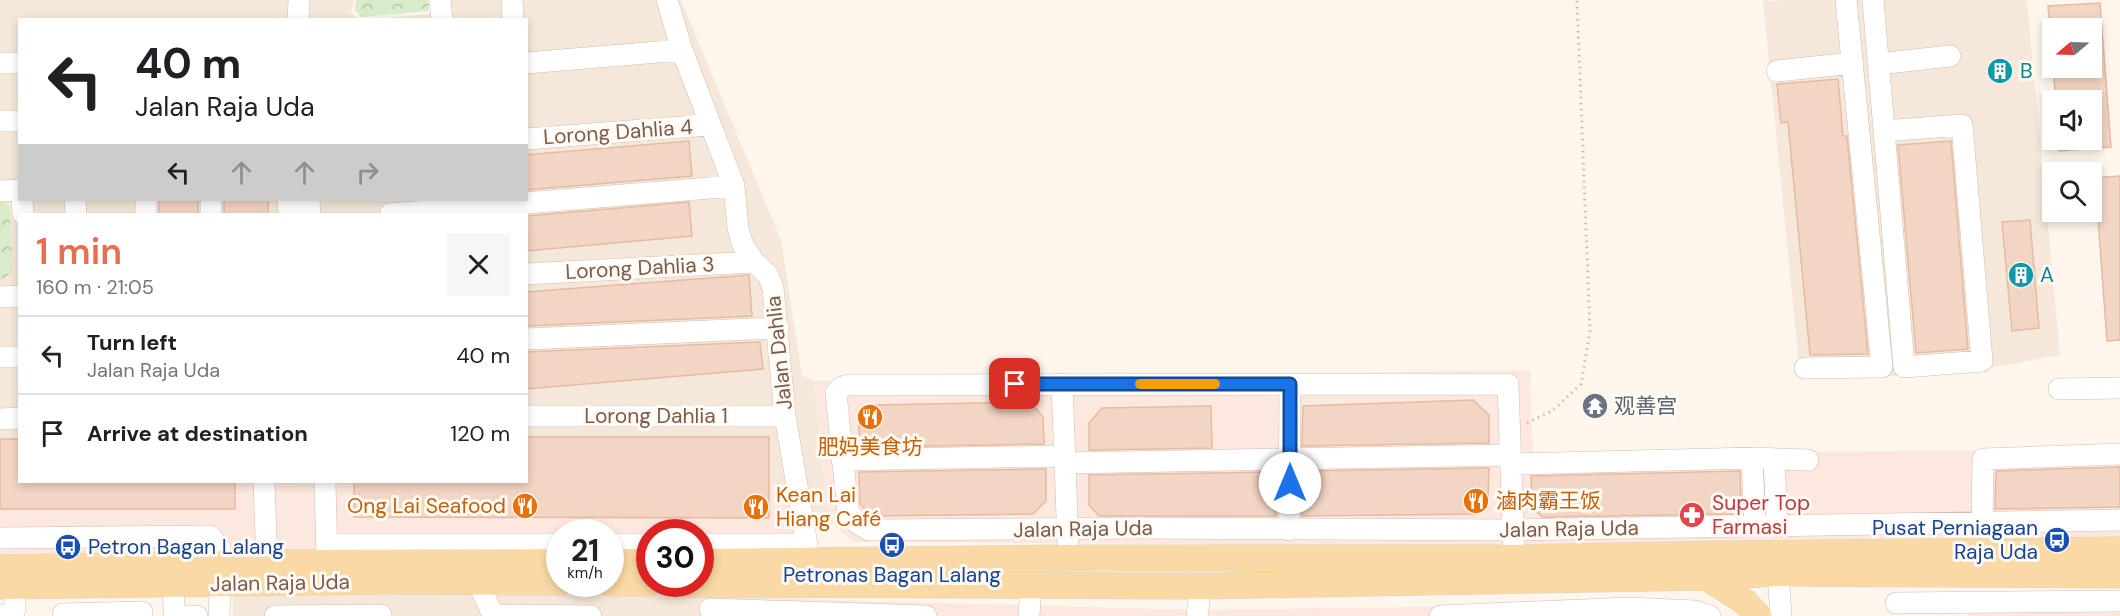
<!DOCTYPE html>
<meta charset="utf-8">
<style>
body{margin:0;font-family:"DM Sans","Noto Sans SC",sans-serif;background:#f6f6f6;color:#202124;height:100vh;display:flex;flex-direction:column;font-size:22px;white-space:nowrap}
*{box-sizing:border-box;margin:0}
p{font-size:20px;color:#757577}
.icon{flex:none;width:33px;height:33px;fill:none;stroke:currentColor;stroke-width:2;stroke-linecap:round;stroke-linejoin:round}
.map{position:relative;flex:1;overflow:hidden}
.sheet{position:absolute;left:18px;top:213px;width:510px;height:270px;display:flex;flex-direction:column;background:#fff;border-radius:0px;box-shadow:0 3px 9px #0003}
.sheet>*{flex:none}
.banner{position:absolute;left:18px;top:18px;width:510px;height:183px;border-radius:0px;box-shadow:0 3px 9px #0003;background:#fff;color:#202124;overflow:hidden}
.needle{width:39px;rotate:251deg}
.fabs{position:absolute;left:2042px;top:18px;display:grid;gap:12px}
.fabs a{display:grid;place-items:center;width:60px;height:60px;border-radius:0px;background:#fff;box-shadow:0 3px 9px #0003;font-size:30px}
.speed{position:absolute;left:546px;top:519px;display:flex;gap:12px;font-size:30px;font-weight:700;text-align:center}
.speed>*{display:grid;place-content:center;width:78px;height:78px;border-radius:50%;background:#fff;box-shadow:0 3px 9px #0003;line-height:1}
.speed small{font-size:15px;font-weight:400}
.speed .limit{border:9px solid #d22;background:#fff;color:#111}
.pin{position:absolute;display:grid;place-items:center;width:51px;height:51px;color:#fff;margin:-26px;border-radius:12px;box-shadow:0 3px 9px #0006}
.me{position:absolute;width:66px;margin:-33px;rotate:0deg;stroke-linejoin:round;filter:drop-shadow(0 0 4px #0008)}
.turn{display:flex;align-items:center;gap:21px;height:126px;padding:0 18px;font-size:27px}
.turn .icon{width:78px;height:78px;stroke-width:2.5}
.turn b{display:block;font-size:42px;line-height:51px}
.lanes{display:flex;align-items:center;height:57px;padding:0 18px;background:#0003;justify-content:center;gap:30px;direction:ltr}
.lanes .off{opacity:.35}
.round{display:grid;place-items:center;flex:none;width:63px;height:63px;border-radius:0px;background:#f6f6f6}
.summary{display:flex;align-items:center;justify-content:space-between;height:102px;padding:0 18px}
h1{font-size:36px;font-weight:600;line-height:45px;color:#e76f51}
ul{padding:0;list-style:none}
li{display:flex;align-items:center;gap:18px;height:78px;padding:0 18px;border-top:2px solid #e0e0e0}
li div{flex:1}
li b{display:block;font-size:22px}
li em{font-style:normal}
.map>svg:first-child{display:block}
</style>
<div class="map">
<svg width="2120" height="616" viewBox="0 0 2120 616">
<defs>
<pattern id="park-crowns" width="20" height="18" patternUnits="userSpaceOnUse" patternTransform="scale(1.5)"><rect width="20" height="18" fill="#d8ecc9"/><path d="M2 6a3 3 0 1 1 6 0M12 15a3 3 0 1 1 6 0" fill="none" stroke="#b4c2a5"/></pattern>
</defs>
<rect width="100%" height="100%" fill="#fdf6ec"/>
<!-- residential -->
<path fill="#f5e8da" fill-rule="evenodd" d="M0,0H354L351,13L358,19L20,20V200H526V20L376,19L450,12L449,0H681L781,240L802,375L814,381L828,520L310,543L0,553ZM20,214H526V482H20Z
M1797,0H2027L2060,355L1994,367L1944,374L1896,376H1800L1763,1Z
M398,588L802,599L801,616H233V592Z"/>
<!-- commercial -->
<path fill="#fde8e0" d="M1530,370L1533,454L2120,449V537L1488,546L853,542L828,520L814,381Z
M0,483L789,484L795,542L701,544L700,532H650L649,545L611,546L610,532H560L559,547L0,557Z
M2120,592V616H1968L1970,593Z
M802,599L1196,610L1637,604L1639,616H801Z"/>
<!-- park -->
<path fill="url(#park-crowns)" d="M356,0H428L429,11L361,17L355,10Z
M0,198L10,208L12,272L0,281Z"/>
<!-- building -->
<path fill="#f3d5c3" stroke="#e6bba3" stroke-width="1.5" d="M2100,3L2111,147L2059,151L2058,140H2091V100H2056L2053,68H2091V28H2050L2048,6Z
M1838,79L1843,136H1847L1868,354L1810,355L1788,122L1781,123L1777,84Z
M689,141L692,176L526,190V155Z
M1951,141L1968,349L1916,353L1898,145Z
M2120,176V340L2107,341L2095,178Z
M159,200H198V214H159Z
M224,200H268V214H224Z
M689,202L692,236L526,251V216Z
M2030,220L2039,328L2012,331L2002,222Z
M749,275L752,316L526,326V292Z
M760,342L763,369L526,389V352Z
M1473,400L1489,415V443L1302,446L1303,406Z
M1030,402L1043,417L1044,444L859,447V421L875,405Z
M1211,406L1212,448L1089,450V423L1102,408Z
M526,437H769V518L354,517V482H526Z
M0,439H20V482H235V509H0Z
M2120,467V507L1995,509L1996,471Z
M1489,468L1488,498L1474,514L1302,516V471Z
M1046,469V501L1033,514L872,516L860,504L859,472Z
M1740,471L1741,506L1733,514L1542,517L1532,507L1531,476Z
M1277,472L1276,516H1099L1089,505V475Z"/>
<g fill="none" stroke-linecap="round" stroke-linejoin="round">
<!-- minor casing -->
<g stroke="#d1beb0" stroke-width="22">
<path id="minor" d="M440,0L442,20
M512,0L513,20
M667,0L682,50L734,186L738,228L742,243L754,262L768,275L773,288L785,416L807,544L808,577
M1873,0L1904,367L1982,361L1962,125L1884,131
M298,20L299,0
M0,63H20
M526,63L682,50
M1878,64L1950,56
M1777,71L1853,63
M0,121H20
M526,139L709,125
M0,191L20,190
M22,200L23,214
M75,200L76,214
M146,200V214
M211,200V214
M288,200L289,214
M309,200L310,214
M390,214L734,186
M526,274L754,262
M0,297L20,296
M526,339L778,328
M0,357H20
M1805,368L1882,367L1846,0
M1062,384L1068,542
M2059,389L2120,388
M526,416H785
M0,419L20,418
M1752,458L1755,526
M842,460L1065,456
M1774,460L1777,525
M1065,463L1511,455
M1511,464L1752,458L1808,460
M264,482L267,563
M325,482L327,559
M1982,522L1983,459L2120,454
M1289,530L1290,384
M0,538L210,536L220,548L221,564
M327,544H560
M610,544H650
M700,544H807
M1777,557L1781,616
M1514,558C1512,500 1510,442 1508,384L848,385L840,388L836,393L848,511L857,523L869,530L1139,528L1513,530L2120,520
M478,582L492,613L498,615L591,616
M173,584L174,612L178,616H197
M1896,603L2120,601
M710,609L926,616
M0,615H8L15,610V586
M63,616V614L142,612
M219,616L220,585
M275,616L381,615
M1029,616L1031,585
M1197,616L1201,586
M1440,616L1629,608L1695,611L1710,616"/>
</g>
<!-- major casing -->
<g stroke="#dad1cd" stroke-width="27">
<path id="major" d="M610,562H650
M700,562L1068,558H1514L1723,554L2120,550
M0,568L267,563L560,562
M1706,577L1745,602L1758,616
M610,583H650
M685,584L1201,586L1706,577L1778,573L2120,575
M0,586L381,581L560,582"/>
</g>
<!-- path -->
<path stroke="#d9b8a5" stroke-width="3" stroke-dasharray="1.5 4.5" stroke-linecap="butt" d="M1527,423L1552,411L1581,384L1590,331L1577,0"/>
<!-- minor -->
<use href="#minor" stroke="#fff" stroke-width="21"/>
<!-- major -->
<use href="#major" stroke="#fbd9a5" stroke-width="26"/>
</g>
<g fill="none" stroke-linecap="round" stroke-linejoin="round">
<!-- route casing -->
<g stroke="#114b97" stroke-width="15">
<path id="route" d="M1015,384H1290V483"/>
</g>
<!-- route -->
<use href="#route" stroke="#1a73e8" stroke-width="10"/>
<!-- slow -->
<path stroke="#f59e0b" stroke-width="10" d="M1140,384H1215"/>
</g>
<!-- icons -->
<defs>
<g id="building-disc" transform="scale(1.35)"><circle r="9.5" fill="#0f9aa8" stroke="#fffaf3"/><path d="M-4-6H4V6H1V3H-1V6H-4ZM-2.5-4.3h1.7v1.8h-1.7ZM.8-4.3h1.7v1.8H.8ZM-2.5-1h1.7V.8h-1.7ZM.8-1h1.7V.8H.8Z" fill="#fff"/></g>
<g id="temple-disc" transform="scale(1.35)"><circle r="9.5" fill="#6b7280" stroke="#fffaf3"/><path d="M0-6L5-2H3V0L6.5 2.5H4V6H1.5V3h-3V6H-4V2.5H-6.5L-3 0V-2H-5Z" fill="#fff"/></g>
<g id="restaurant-disc" transform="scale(1.35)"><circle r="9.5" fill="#e8710a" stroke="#fffaf3"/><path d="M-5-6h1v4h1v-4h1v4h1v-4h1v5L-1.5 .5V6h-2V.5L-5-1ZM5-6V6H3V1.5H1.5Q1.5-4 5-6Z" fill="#fff"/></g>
<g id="pharmacy-disc" transform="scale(1.35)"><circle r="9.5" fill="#e0444e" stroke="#fffaf3"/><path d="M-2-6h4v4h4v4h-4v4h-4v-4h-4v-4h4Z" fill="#fff"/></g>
<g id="bus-disc" transform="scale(1.35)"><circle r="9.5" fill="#1a4fb4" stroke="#fffaf3"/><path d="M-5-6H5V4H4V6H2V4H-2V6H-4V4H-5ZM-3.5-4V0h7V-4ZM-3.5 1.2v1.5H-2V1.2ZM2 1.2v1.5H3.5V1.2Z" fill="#fff"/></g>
</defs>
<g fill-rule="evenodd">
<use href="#building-disc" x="2000" y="71"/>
<use href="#building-disc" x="2021" y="275"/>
<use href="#temple-disc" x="1595" y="406"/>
<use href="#restaurant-disc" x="870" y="417"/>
<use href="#restaurant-disc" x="1476" y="501"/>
<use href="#restaurant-disc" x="525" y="506"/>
<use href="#restaurant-disc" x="756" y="507"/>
<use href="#pharmacy-disc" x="1692" y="515"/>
<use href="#bus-disc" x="2057" y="540"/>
<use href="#bus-disc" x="892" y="545"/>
<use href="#bus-disc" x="68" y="547"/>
</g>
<g text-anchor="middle" stroke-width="6" stroke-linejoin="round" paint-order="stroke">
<!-- culture labels -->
<g font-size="21" fill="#0d838f" stroke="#fffaf3" text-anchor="start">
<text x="2020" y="78">B</text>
<text x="2040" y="282">A</text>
</g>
<!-- street labels -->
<g font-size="21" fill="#7a5c4d" stroke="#fffaf3">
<text transform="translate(618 132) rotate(-4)" y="7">Lorong Dahlia 4</text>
<text transform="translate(640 268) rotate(-3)" y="7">Lorong Dahlia 3</text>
<text transform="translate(779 353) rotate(-96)" y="7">Jalan Dahlia</text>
<text x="656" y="423">Lorong Dahlia 1</text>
<text transform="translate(1083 529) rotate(-1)" y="7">Jalan Raja Uda</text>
<text transform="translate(1569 529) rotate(-1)" y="7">Jalan Raja Uda</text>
<text transform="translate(280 583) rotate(-1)" y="7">Jalan Raja Uda</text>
</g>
<!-- worship labels -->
<g font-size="21" fill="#5b616d" stroke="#fffaf3" text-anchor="start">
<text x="1614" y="413">观善宫</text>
</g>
<!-- food labels -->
<g font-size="21" fill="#c56008" stroke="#fffaf3" text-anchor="start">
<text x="870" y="454" text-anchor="middle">肥妈美食坊</text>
<text x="776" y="502">Kean Lai<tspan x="776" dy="24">Hiang Café</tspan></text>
<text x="1496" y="508">滷肉霸王饭</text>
<text x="506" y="513" text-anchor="end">Ong Lai Seafood</text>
</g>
<!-- health labels -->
<g font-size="21" fill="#be3a42" stroke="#fffaf3" text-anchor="start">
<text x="1712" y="510">Super Top<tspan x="1712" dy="24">Farmasi</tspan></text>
</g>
<!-- transit labels -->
<g font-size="21" fill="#164399" stroke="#fffaf3" text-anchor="end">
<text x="2038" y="535">Pusat Perniagaan<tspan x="2038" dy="24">Raja Uda</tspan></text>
<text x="88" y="554" text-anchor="start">Petron Bagan Lalang</text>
<text x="892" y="582" text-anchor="middle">Petronas Bagan Lalang</text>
</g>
</g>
</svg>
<div class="fabs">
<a><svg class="needle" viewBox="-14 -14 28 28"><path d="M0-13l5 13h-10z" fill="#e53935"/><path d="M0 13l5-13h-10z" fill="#757577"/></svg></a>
<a><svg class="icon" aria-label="sound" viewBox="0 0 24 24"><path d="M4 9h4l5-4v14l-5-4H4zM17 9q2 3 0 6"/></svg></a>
<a><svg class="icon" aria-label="search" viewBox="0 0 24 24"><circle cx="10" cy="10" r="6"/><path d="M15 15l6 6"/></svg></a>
</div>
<div class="speed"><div>21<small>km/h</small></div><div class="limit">30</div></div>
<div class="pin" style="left:1015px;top:384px;background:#d93025"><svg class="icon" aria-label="arrive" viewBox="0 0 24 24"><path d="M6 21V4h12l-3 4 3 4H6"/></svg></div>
<svg class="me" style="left:1290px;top:483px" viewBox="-20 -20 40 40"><circle r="19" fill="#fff"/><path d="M0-13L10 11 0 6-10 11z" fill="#1a73e8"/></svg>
<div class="banner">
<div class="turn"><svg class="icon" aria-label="left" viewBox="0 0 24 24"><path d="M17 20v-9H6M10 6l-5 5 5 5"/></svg><div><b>40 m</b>Jalan Raja Uda</div></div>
<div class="lanes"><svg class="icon" aria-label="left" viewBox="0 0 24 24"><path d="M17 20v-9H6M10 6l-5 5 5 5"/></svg><svg class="icon off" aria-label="ahead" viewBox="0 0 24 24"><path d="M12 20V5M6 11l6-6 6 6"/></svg><svg class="icon off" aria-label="ahead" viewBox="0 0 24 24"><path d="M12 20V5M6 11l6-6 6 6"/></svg><svg class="icon off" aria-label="right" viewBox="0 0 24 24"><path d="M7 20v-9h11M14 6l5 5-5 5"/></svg></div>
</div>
<section class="sheet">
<div class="summary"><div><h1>1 min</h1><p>160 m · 21:05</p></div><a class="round"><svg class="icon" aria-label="close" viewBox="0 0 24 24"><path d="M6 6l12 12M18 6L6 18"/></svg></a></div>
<ul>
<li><svg class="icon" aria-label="left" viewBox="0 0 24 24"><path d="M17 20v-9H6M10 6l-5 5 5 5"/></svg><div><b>Turn left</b><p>Jalan Raja Uda</p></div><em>40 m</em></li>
<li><svg class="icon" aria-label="arrive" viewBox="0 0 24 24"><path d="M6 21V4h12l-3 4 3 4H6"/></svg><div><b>Arrive at destination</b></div><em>120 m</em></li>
</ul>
</section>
</div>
